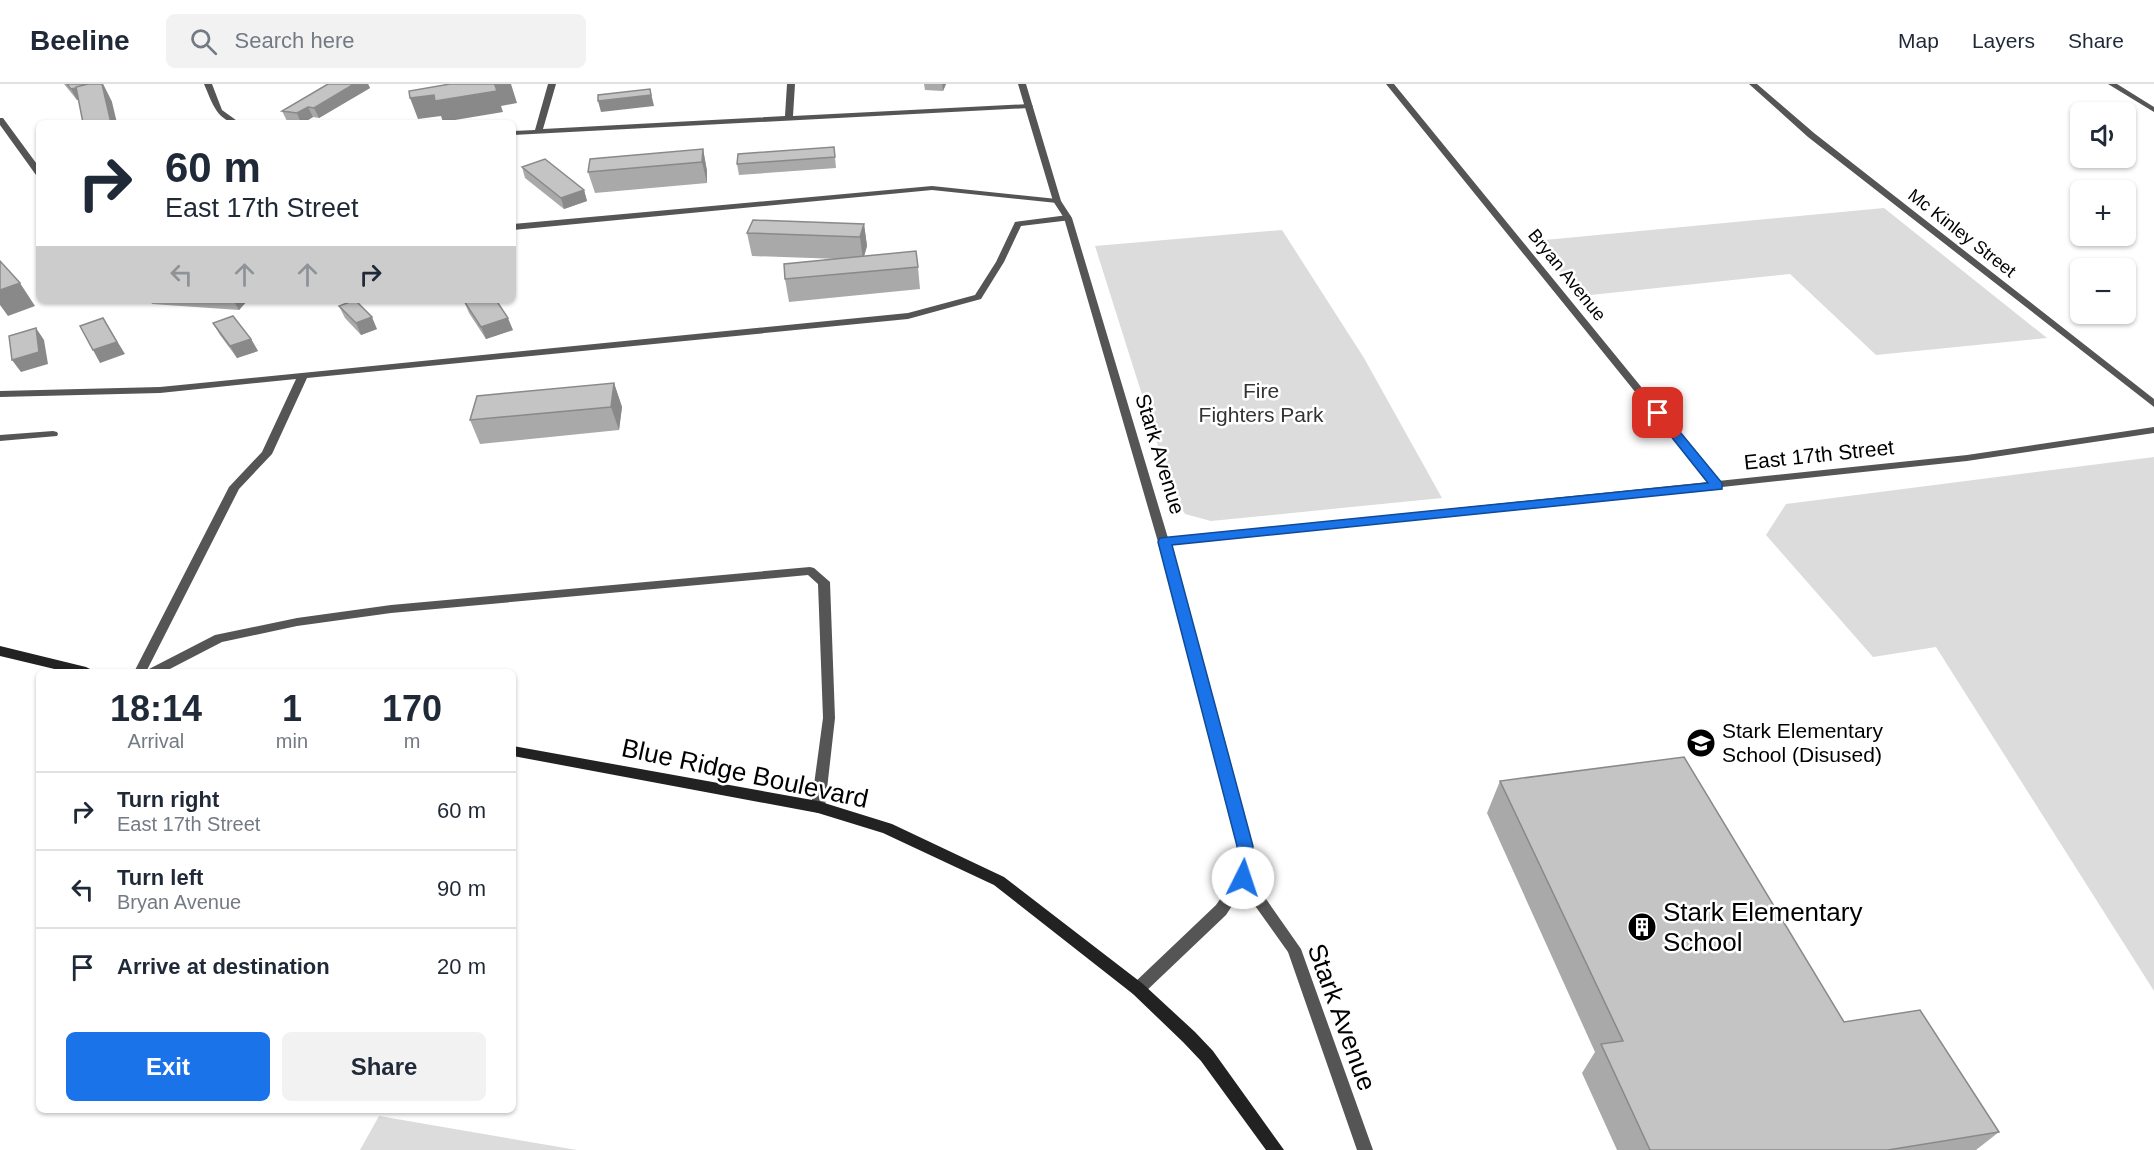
<!DOCTYPE html>
<meta charset="utf-8">
<style>
body{margin:0;font-family:Helvetica,sans-serif;background:#f2f2f3;color:#1f2937;height:100vh;display:flex;flex-direction:column;font-size:22px;white-space:nowrap}
*{box-sizing:border-box;margin:0}
p{font-size:20px;color:#747a83}
.icon{flex:none;width:33px;height:33px;fill:none;stroke:currentColor;stroke-width:2;stroke-linecap:round;stroke-linejoin:round}
.map{position:relative;flex:1;overflow:hidden}
.details{position:absolute;left:36px;top:585px;width:480px;height:444px;display:flex;flex-direction:column;background:#fff;border-radius:9px;box-shadow:0 2px 4px #0004}
.details>*{flex:none}
.guide{position:absolute;left:36px;top:36px;width:480px;height:183px;border-radius:9px;box-shadow:0 2px 4px #0004;background:#fff;color:#1f2937;overflow:hidden}
.controls{position:absolute;left:2070px;top:18px;display:grid;gap:12px}
.controls a{display:grid;place-items:center;width:66px;height:66px;border-radius:9px;background:#fff;box-shadow:0 2px 4px #0004;font-size:30px}
.pin{position:absolute;display:grid;place-items:center;width:51px;height:51px;color:#fff;margin:-26px;border-radius:12px;box-shadow:0 3px 9px #0006}
.me{position:absolute;width:66px;margin:-33px;rotate:4deg;stroke-linejoin:round;filter:drop-shadow(0 0 4px #0008)}
.turn{display:flex;align-items:center;gap:21px;height:126px;padding:0 30px;font-size:27px}
.turn .icon{width:78px;height:78px;stroke-width:2.5}
.turn b{display:block;font-size:42px;line-height:51px}
.lanes{display:flex;align-items:center;height:57px;padding:0 30px;background:#0003;justify-content:center;gap:30px;direction:ltr}
.lanes .off{opacity:.35}
.eta{display:flex;justify-content:space-evenly;align-items:center;height:102px;text-align:center}
.eta b{font-size:36px;font-weight:700;line-height:42px}
.primary-button{display:flex;gap:12px;margin-top:auto;padding:12px 30px}
.primary-button a{flex:1;height:69px;border-radius:9px;background:#1a73e8;color:#fff;font-size:24px;font-weight:700;line-height:69px;text-align:center}
.primary-button a+a{background:#f2f2f3;color:#1f2937}
ul{padding:0;list-style:none}
li{display:flex;align-items:center;gap:18px;height:78px;padding:0 30px;border-top:2px solid #e0e1e3}
li div{flex:1}
li b{display:block;font-size:22px}
li em{font-style:normal}
header{display:flex;align-items:center;gap:36px;box-sizing:border-box;height:84px;padding:0 30px;background:#fff;border-bottom:2px solid #e0e1e3}
header strong{font-size:28px}
nav{display:flex;gap:33px;margin-inline-start:auto;font-size:21px}
.search{width:420px;height:54px;background:#f2f2f3;display:flex;align-items:center;gap:15px;box-sizing:border-box;padding:0 21px;border-radius:9px;color:#747a83;font-size:22px}
.map>svg:first-child{display:block}
</style>
<header>
<strong>Beeline</strong>
<div class="search"><svg class="icon" aria-label="search" viewBox="0 0 24 24"><circle cx="10" cy="10" r="6"/><path d="M15 15l6 6"/></svg>Search here</div>
<nav><a>Map</a><a>Layers</a><a>Share</a></nav>
</header>
<div class="map">
<svg width="2154" height="1066" viewBox="0 0 2154 1066">
<rect width="100%" height="100%" fill="#fff"/>
<!-- green -->
<path fill="#dcdcdc" d="M1884,124L2047,254L1876,271L1790,190L1581,212L1534,157Z
M1282,146L1364,274L1442,414L1211,437L1185,430L1173,409L1095,162Z
M2154,373V907L1936,563L1873,573L1766,451L1786,420Z
M379,1032L577,1066H360Z"/>
<g fill="none" stroke-linecap="round" stroke-linejoin="round">
<!-- lane -->
<path fill="#555" fill-rule="evenodd" d="M204,0H212L222,26L240,39C217,39 212,18 204,0Z
M548,0H556L543,45L785,32L787,0H795L793,32L1029,20L1033,22L1029,24L513,51V47L535,46Z
M0,34H3L39,83V91H36L0,41Z
M932,102L1057,115L1061,117L1057,119L932,106L513,146V140Z
M1068,131L1071,132V136L1021,142L1004,178L981,215L908,235L307,294L272,370L239,405L146,588H134L229,403L262,368L296,295L160,309L0,313V307L160,303L908,229L975,211L996,178L1015,138Z
M53,347L57,348L58,350L57,352L0,357V351Z
M810,483L814,484L830,498L835,634L825,723L823,727L818,729L813,727L811,723L823,634L818,500L808,491L391,529L297,542L222,558L164,588H147L149,585L215,551L297,534L391,521Z"/>
<!-- street -->
<path fill="#555" fill-rule="evenodd" d="M1018,0H1026L1061,117L1072,134L1168,454L1708,398L1386,0H1394L1718,397L1967,371L2154,343V349L1967,377L1722,403L1717,406L1713,404L1171,461L1252,763L1250,792L1301,865L1373,1066H1357L1288,868L1243,805L1226,831L1143,910L1138,912L1133,910L1130,905L1133,900L1216,821L1236,792L1238,763L1158,458L1064,134L1053,117Z
M1749,0H1757L1814,49L2154,315V323L1808,53Z
M2108,0H2117L2154,23V28Z"/>
<!-- secondary -->
<path fill="#222" fill-rule="evenodd" d="M0,562L86,583L90,585L92,588H67L0,572Z
M513,662L818,717L892,740L1004,793L1143,900L1195,948L1213,967L1284,1066H1266L1201,977L1183,958L1133,910L994,801L883,749L818,729L513,672Z"/>
</g>
<!-- wall -->
<path fill="#a9a9a9" d="M64,0H103L112,18L77,16Z
M328,0H368L370,4L319,34L313,33L303,39L287,37L282,27Z
M924,0H946L943,7L925,6Z
M834,63L836,84L739,91L737,80Z
M703,65L707,87V99L595,109L588,88Z
M522,83L584,106L587,117L564,125L525,94Z
M864,140L867,162L864,172L918,183L920,205L789,218L785,195L839,175L752,172L747,149Z
M150,216H248L239,226L152,220Z
M464,217L513,246L486,255L469,229Z
M339,222L377,245L361,251L345,234Z
M213,239L251,255L258,267L237,274L220,251Z
M614,299L622,323L619,346L480,360L470,336Z
M1500,697L1844,938L1999,1048L1976,1066H1617L1582,989L1595,968L1487,729Z"/>
<!-- shaded-wall -->
<path fill="#898989" d="M103,0L112,18L117,39H111L104,10L77,16L71,5Z
M354,0H368L370,4L319,34L314,24Z
M500,0H511L517,19L501,22L503,28L443,38L441,32L418,35L410,14Z
M942,0H946L943,7Z
M650,5L654,22L601,28L598,17Z
M308,23L313,33L303,39H301L297,29Z
M703,65L707,87V99L702,78Z
M584,106L587,117L564,125L561,114Z
M864,140L867,162L863,176L860,153Z
M20,199L35,222L8,232L0,221V206Z
M233,216H248L239,226Z
M372,233L377,245L361,251L356,239Z
M103,234L125,270L100,279L93,266Z
M508,234L513,246L486,255L481,243Z
M36,244L44,256L48,280L21,288L12,276Z
M251,255L258,267L237,274L230,262Z
M614,299L622,323L619,346L611,323Z"/>
<!-- building -->
<path fill="#c4c4c4" stroke="#898989" stroke-width="1.5" d="M67,0H88L76,3V4L71,5Z
M88,0H102L111,39H83L76,3Z
M328,0H354L314,24L308,23L297,29L282,27Z
M450,0H500L495,1L497,7L435,17L434,11L410,14L409,7Z
M650,5L651,11L598,17V11Z
M834,63L835,73L737,80L738,70Z
M703,65L702,78L588,88L590,75Z
M545,75L584,106L561,114L522,83Z
M753,136L864,140L860,153L747,149Z
M916,167L918,183L785,195L784,180Z
M0,177L20,199L0,206Z
M355,216L372,233L356,239L339,222Z
M467,216H496L508,234L481,243L464,217Z
M233,232L251,255L230,262L213,239Z
M103,234L117,258L93,266L80,242Z
M36,244L39,268L12,276L9,252Z
M614,299L611,323L470,336L477,312Z
M1684,673L1844,938L1920,926L1999,1048L1888,1066H1650L1601,960L1623,957L1500,697Z"/>
<!-- route -->
<path fill="#1a73e8" stroke="#114b97" stroke-width="1.5" d="M1654,326H1662L1722,399V405L1172,461L1253,762L1249,798H1237L1235,794L1237,762L1158,458L1160,454L1708,399L1654,331Z"/>
<!-- icons -->
<defs>
<g id="school-disc" transform="scale(1.5)"><circle r="9.5" fill="#000" stroke="#fff"/><path d="M0-5L7-2L0 1L-7-2ZM-4 1L0 2.5L4 1V4Q0 6-4 4Z" fill="#fff"/></g>
<g id="building-disc" transform="scale(1.5)"><circle r="9.5" fill="#000" stroke="#fff"/><path d="M-4-6H4V6H1V3H-1V6H-4ZM-2.5-4.3h1.7v1.8h-1.7ZM.8-4.3h1.7v1.8H.8ZM-2.5-1h1.7V.8h-1.7ZM.8-1h1.7V.8H.8Z" fill="#fff"/></g>
</defs>
<g fill-rule="evenodd">
<use href="#school-disc" x="1701" y="659"/>
<use href="#building-disc" x="1642" y="843"/>
</g>
<g text-anchor="middle" stroke-width="5" stroke-linejoin="round" paint-order="stroke">
<!-- far-street labels -->
<g font-size="18" fill="#000" stroke="#fff">
<text transform="translate(1962 149) rotate(38)" y="6">Mc Kinley Street</text>
<text transform="translate(1567 191) rotate(51)" y="6">Bryan Avenue</text>
</g>
<!-- park labels -->
<g font-size="21" fill="#333" stroke="#fff">
<text x="1261" y="314">Fire<tspan x="1261" dy="24">Fighters Park</tspan></text>
</g>
<!-- street labels -->
<g font-size="21" fill="#000" stroke="#fff">
<text transform="translate(1160 370) rotate(73)" y="7">Stark Avenue</text>
<text transform="translate(1819 371) rotate(-6)" y="7">East 17th Street</text>
</g>
<!-- poi labels -->
<g font-size="21" fill="#000" stroke="#fff" text-anchor="start">
<text x="1722" y="654">Stark Elementary<tspan x="1722" dy="24">School (Disused)</tspan></text>
</g>
<!-- near-street labels -->
<g font-size="26" fill="#000" stroke="#fff">
<text transform="translate(745 689) rotate(12)" y="9">Blue Ridge Boulevard</text>
<text transform="translate(1342 933) rotate(70)" y="9">Stark Avenue</text>
</g>
<!-- near-poi labels -->
<g font-size="26" fill="#000" stroke="#fff" text-anchor="start">
<text x="1663" y="837">Stark Elementary<tspan x="1663" dy="30">School</tspan></text>
</g>
</g>
</svg>
<div class="controls">
<a><svg class="icon" aria-label="sound" viewBox="0 0 24 24"><path d="M4 9h4l5-4v14l-5-4H4zM17 9q2 3 0 6"/></svg></a>
<a>+</a>
<a>−</a>
</div>
<div class="pin" style="left:1658px;top:329px;background:#d93025"><svg class="icon" aria-label="arrive" viewBox="0 0 24 24"><path d="M6 21V4h12l-3 4 3 4H6"/></svg></div>
<svg class="me" style="left:1243px;top:794px" viewBox="-20 -20 40 40"><circle r="19" fill="#fff"/><path d="M0-13L10 11 0 6-10 11z" fill="#1a73e8"/></svg>
<div class="guide">
<div class="turn"><svg class="icon" aria-label="right" viewBox="0 0 24 24"><path d="M7 20v-9h11M14 6l5 5-5 5"/></svg><div><b>60 m</b>East 17th Street</div></div>
<div class="lanes"><svg class="icon off" aria-label="left" viewBox="0 0 24 24"><path d="M17 20v-9H6M10 6l-5 5 5 5"/></svg><svg class="icon off" aria-label="ahead" viewBox="0 0 24 24"><path d="M12 20V5M6 11l6-6 6 6"/></svg><svg class="icon off" aria-label="ahead" viewBox="0 0 24 24"><path d="M12 20V5M6 11l6-6 6 6"/></svg><svg class="icon" aria-label="right" viewBox="0 0 24 24"><path d="M7 20v-9h11M14 6l5 5-5 5"/></svg></div>
</div>
<section class="details">
<div class="eta">
<div><b>18:14</b><p>Arrival</p></div>
<div><b>1</b><p>min</p></div>
<div><b>170</b><p>m</p></div>
</div>
<ul>
<li><svg class="icon" aria-label="right" viewBox="0 0 24 24"><path d="M7 20v-9h11M14 6l5 5-5 5"/></svg><div><b>Turn right</b><p>East 17th Street</p></div><em>60 m</em></li>
<li><svg class="icon" aria-label="left" viewBox="0 0 24 24"><path d="M17 20v-9H6M10 6l-5 5 5 5"/></svg><div><b>Turn left</b><p>Bryan Avenue</p></div><em>90 m</em></li>
<li><svg class="icon" aria-label="arrive" viewBox="0 0 24 24"><path d="M6 21V4h12l-3 4 3 4H6"/></svg><div><b>Arrive at destination</b></div><em>20 m</em></li>
</ul>
<div class="primary-button"><a>Exit</a><a>Share</a></div>
</section>
</div>
